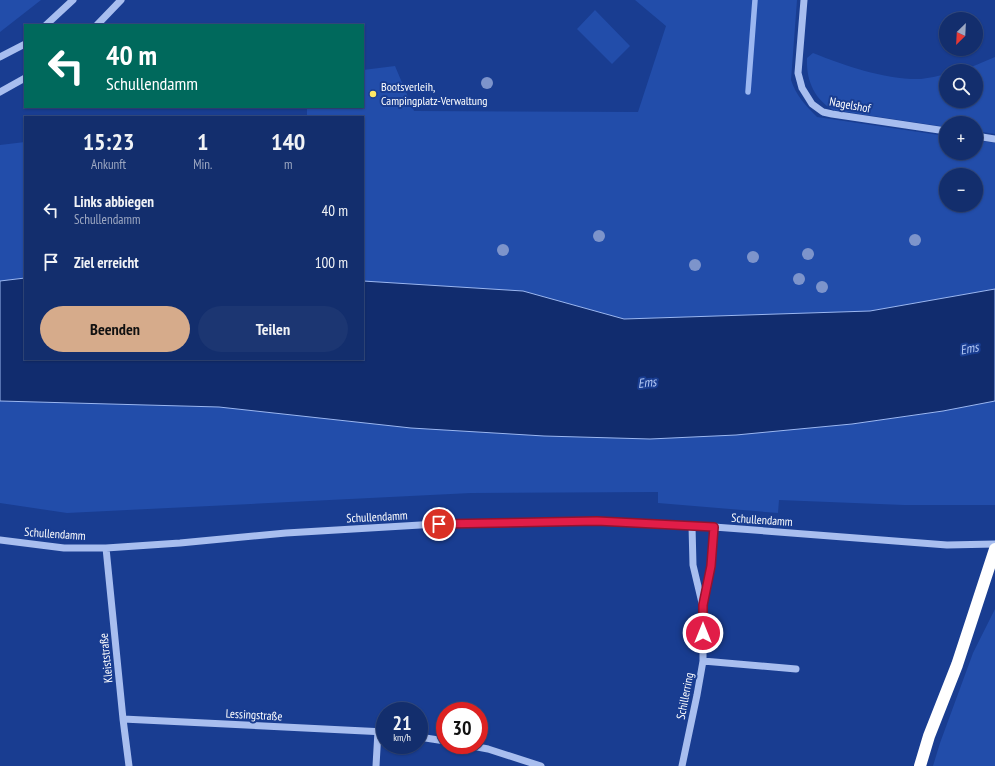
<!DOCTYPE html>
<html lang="de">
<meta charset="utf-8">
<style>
body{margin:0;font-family:"PT Sans Narrow",sans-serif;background:#1c3672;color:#f1f3f6;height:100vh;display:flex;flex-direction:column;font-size:15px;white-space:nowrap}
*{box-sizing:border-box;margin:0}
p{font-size:13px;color:#9da8c2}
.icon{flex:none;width:22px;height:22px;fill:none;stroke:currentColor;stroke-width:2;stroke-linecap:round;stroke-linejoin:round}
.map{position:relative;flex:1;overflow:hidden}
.side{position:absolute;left:24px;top:116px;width:340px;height:244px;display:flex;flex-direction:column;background:#132e6d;border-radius:0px;box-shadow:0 1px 3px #0004,0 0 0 1px #324a80}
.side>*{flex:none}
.top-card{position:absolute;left:24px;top:24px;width:340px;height:84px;border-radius:0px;box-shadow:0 1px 3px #0004,0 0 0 1px #324a80;background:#00695c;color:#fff;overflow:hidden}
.needle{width:26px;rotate:204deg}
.controls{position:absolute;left:939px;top:12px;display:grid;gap:8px}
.controls a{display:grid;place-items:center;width:44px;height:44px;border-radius:50%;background:#132e6d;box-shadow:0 1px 3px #0004,0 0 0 1px #324a80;font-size:20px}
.speed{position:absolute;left:376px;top:702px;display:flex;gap:8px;font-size:20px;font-weight:700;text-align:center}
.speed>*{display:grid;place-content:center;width:52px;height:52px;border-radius:50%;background:#132e6d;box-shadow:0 1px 3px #0004,0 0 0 1px #324a80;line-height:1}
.speed small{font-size:10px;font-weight:400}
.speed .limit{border:6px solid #d22;background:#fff;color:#111}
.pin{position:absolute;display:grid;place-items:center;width:34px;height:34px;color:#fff;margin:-17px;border:2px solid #fff;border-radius:50%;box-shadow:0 1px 4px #0007}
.me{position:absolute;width:44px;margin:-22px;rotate:0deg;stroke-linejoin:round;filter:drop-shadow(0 0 3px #0008)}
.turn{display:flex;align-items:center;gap:14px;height:84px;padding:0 16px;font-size:18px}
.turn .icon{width:52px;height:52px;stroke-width:2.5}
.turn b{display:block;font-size:28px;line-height:34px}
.eta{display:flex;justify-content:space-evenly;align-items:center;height:68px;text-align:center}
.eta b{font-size:24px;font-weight:600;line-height:28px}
.action{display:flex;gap:8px;margin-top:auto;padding:8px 16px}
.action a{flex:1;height:46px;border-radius:24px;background:#d6ab8b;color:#111;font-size:16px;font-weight:600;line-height:46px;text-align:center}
.action a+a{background:#1c3672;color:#f1f3f6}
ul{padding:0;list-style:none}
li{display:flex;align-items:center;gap:12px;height:52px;padding:0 16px}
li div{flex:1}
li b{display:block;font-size:15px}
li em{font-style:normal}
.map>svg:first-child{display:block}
</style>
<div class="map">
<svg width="995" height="766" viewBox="0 0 995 766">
<rect width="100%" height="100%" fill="#193d91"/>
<!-- green -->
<path fill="#224daa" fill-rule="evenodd" d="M0,0H41L0,32Z
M635,0H797L791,80C796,95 805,105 817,117L946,136V153H976V140L995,143V289L870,311L624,319L523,291L363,281V117H307V107H363V70L395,66L414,111L638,112L666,26ZM946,175H976V205H946Z
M595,10L630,46L612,64L577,29Z
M813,53C845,66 886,80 921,79C929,78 938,76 946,74V101H976V71H962L995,57V134L976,131V123H946V127L833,110C814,99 806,80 807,58Z
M25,142V278L0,281V145Z
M0,401L219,407L411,428L852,424L943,411L995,401V505H904L779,500L778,513L658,503V492L471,493L67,513L0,503Z
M995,609V766H933L940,743L973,653Z"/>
<!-- water -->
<path fill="#112c6e" stroke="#9bb7f1" d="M25,278V359H363V281L523,291L624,319L870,311L995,289V401L943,411L852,424L736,435L650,439L544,436L411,428L219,407L0,401V281Z"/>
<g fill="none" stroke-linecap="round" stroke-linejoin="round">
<!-- stream -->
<path stroke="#9bb7f1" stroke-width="5.5" d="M748,92L755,0"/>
<!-- minor -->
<path stroke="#a8beef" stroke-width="7" d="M804,0L798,73L802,88L812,104L823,112L832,114L946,131
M46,25L73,0
M97,25L121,0
M0,57L25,44
M0,92L25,78
M976,136L995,139
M692,526L693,565L702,603
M0,540L64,548H106L180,543L286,533L454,523L597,521L714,527L947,545L995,544
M106,548L123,719L129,766
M703,661L796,669
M123,719L385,732
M419,737L445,741
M467,745L488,749L541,766
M376,766L378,731
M682,766L697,695L703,661V605L711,566L714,527"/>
<!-- highway -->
<path stroke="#fff" stroke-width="12" d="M920,766L929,736L957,665L995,549"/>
</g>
<!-- trees -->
<g fill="#7d94cb">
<circle cx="487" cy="83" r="6"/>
<circle cx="599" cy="236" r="6"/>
<circle cx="915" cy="240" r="6"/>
<circle cx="503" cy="250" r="6"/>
<circle cx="808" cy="254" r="6"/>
<circle cx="753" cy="257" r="6"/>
<circle cx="695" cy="265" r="6"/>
<circle cx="799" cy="279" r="6"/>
<circle cx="822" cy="287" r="6"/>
</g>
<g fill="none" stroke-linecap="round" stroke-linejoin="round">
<!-- route casing -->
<g stroke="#92132f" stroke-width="10">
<path id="route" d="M439,524L597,521L714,527L711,566L703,605V633"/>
</g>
<!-- route -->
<use href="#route" stroke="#e11d48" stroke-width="7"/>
</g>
<!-- markers -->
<circle fill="#ffe866" stroke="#193d91" stroke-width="1.5" cx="373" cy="94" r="4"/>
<g text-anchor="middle" stroke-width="4" stroke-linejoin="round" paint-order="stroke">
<!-- poi labels -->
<g font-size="12" fill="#fff" stroke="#193d91" text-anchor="start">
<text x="381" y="91">Bootsverleih,<tspan x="381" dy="14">Campingplatz-Verwaltung</tspan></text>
</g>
<!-- street labels -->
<g font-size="12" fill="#fff" stroke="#193d91">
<text transform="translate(850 105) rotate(10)" y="4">Nagelshof</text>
<text transform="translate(377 517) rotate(-3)" y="4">Schullendamm</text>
<text transform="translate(762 520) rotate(4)" y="4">Schullendamm</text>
<text transform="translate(55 534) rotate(4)" y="4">Schullendamm</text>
<text transform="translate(106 658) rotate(-96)" y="4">Kleiststraße</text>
<text transform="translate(685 696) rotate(-79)" y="4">Schillerring</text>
<text transform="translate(254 715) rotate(3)" y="4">Lessingstraße</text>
</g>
<!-- water labels -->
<g font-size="13" font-style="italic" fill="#b4c9f6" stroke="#193d91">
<text transform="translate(969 348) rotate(-11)" y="5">Ems</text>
<text transform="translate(647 382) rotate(-6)" y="5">Ems</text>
</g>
</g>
</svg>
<div class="controls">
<a><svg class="needle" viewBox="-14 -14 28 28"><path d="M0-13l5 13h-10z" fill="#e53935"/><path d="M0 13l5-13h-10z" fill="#9da8c2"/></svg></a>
<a><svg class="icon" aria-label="search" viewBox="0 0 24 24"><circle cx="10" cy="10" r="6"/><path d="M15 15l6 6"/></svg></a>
<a>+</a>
<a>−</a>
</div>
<div class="speed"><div>21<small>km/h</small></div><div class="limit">30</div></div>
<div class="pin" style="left:439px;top:524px;background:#d93025"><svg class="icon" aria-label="arrive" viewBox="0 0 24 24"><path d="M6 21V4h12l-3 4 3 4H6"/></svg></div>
<svg class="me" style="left:703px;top:633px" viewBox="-20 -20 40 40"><circle r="17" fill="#e11d48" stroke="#fff" stroke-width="3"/><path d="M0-11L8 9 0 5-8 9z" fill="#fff"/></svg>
<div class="top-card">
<div class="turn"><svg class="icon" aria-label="left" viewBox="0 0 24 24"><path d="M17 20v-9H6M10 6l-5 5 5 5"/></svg><div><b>40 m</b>Schullendamm</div></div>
</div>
<section class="side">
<div class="eta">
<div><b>15:23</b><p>Ankunft</p></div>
<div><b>1</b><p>Min.</p></div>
<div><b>140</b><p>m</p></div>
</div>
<ul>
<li><svg class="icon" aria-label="left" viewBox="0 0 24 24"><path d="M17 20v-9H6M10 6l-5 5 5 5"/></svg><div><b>Links abbiegen</b><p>Schullendamm</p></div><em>40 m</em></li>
<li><svg class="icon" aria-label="arrive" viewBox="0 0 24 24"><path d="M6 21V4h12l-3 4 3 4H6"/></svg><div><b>Ziel erreicht</b></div><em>100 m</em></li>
</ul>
<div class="action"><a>Beenden</a><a>Teilen</a></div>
</section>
</div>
